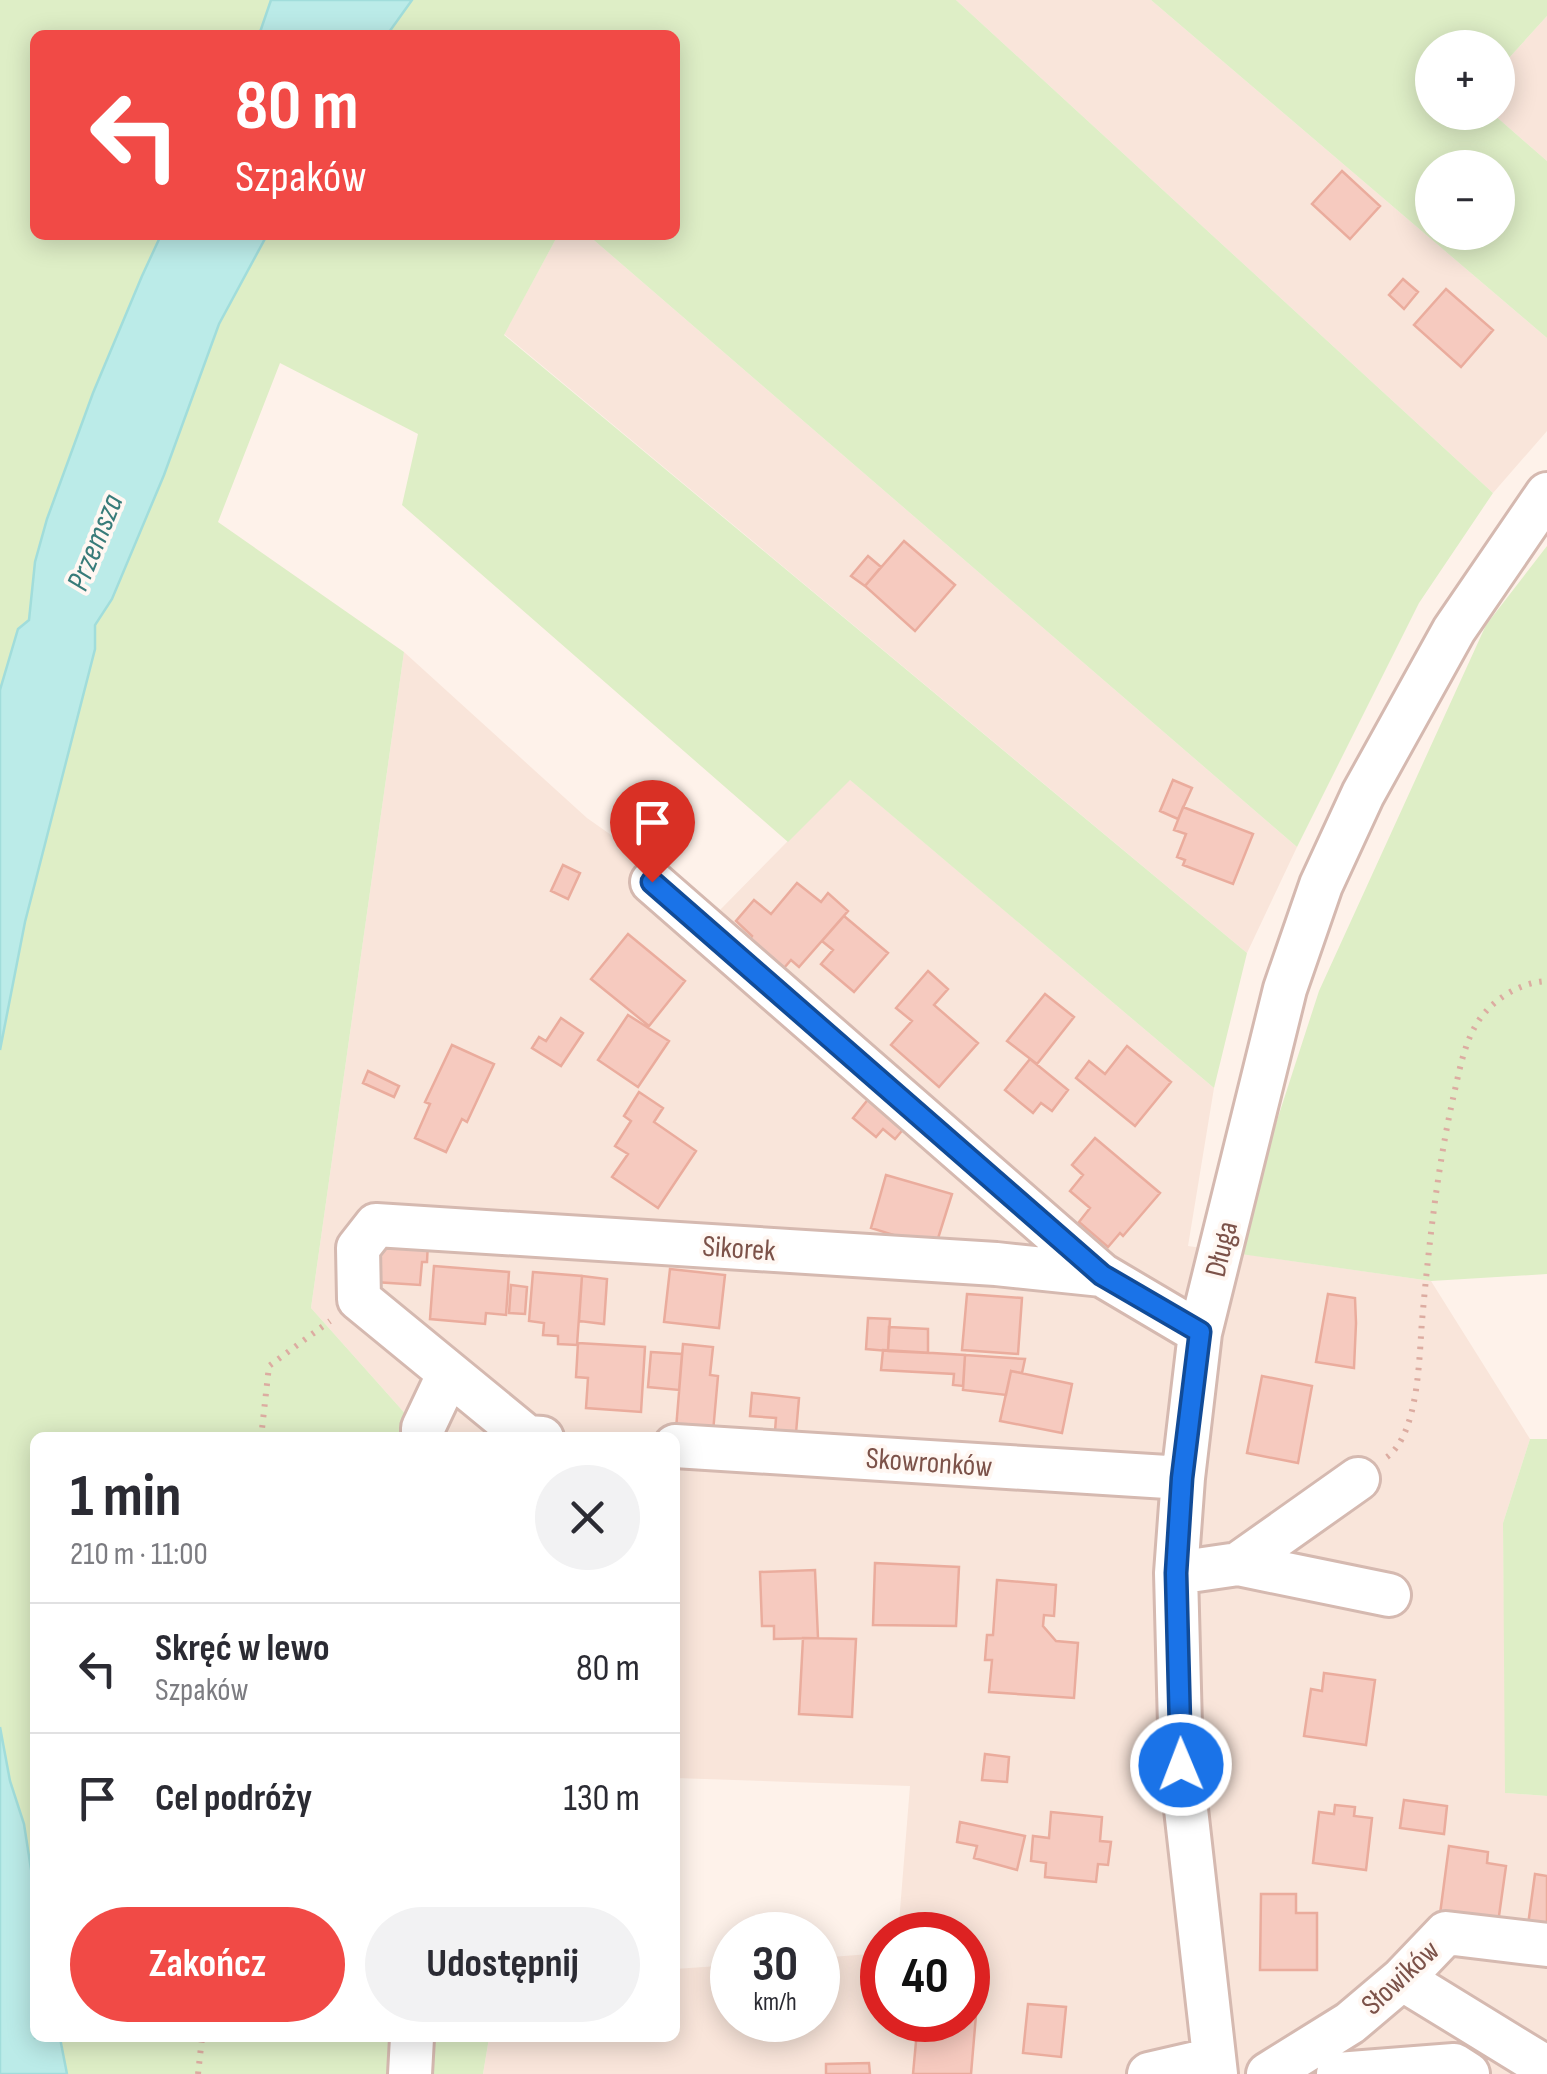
<!DOCTYPE html>
<html lang="pl">
<meta charset="utf-8">
<style>
body{margin:0;font-family:"Sofia Sans Condensed",sans-serif;background:#f2f2f3;color:#2b2b33;height:100vh;display:flex;flex-direction:column;font-size:38px;white-space:nowrap}
*{box-sizing:border-box;margin:0}
p{font-size:32px;color:#7c7c81}
.icon{flex:none;width:55px;height:55px;fill:none;stroke:currentColor;stroke-width:2;stroke-linecap:round;stroke-linejoin:round}
.map{position:relative;flex:1;overflow:hidden}
.side{position:absolute;left:30px;top:1432px;width:650px;height:610px;display:flex;flex-direction:column;background:#fff;border-radius:15px;box-shadow:0 5px 25px #0003}
.side>*{flex:none}
.hud{position:absolute;left:30px;top:30px;width:650px;height:210px;border-radius:15px;box-shadow:0 5px 25px #0003;background:#f14a46;color:#fff;overflow:hidden}
.buttons{position:absolute;left:1415px;top:30px;display:grid;gap:20px}
.buttons a{display:grid;place-items:center;width:100px;height:100px;border-radius:50%;background:#fff;box-shadow:0 5px 25px #0003;font-size:50px}
.speed{position:absolute;left:710px;top:1912px;display:flex;gap:20px;font-size:50px;font-weight:700;text-align:center}
.speed>*{display:grid;place-content:center;width:130px;height:130px;border-radius:50%;background:#fff;box-shadow:0 5px 25px #0003;line-height:1}
.speed small{font-size:25px;font-weight:400}
.speed .limit{border:15px solid #d22;background:#fff;color:#111}
.pin{position:absolute;display:grid;place-items:center;width:85px;height:85px;color:#fff;margin:-102px -42px;border-radius:50% 50% 50% 0;rotate:-45deg;box-shadow:0 0 10px #0007}
.pin .icon{rotate:45deg}
.me{position:absolute;width:110px;margin:-55px;rotate:359deg;stroke-linejoin:round;filter:drop-shadow(0 0 8px #0008)}
.turn{display:flex;align-items:center;gap:35px;height:210px;padding:0 40px;font-size:45px}
.turn .icon{width:130px;height:130px;stroke-width:2.5}
.turn b{display:block;font-size:70px;line-height:85px}
.round{display:grid;place-items:center;flex:none;width:105px;height:105px;border-radius:52px;background:#f2f2f3}
.summary{display:flex;align-items:center;justify-content:space-between;height:170px;padding:0 40px}
h1{font-size:60px;font-weight:700;line-height:75px}
.primary-button{display:flex;gap:20px;margin-top:auto;padding:20px 40px}
.primary-button a{flex:1;height:115px;border-radius:60px;background:#f14a46;color:#fff;font-size:40px;font-weight:700;line-height:115px;text-align:center}
.primary-button a+a{background:#f2f2f3;color:#2b2b33}
ul{padding:0;list-style:none}
li{display:flex;align-items:center;gap:30px;height:130px;padding:0 40px;border-top:2px solid #e1e1e2}
li div{flex:1}
li b{display:block;font-size:38px}
li em{font-style:normal}
.map>svg:first-child{display:block}
</style>
<div class="map">
<svg width="1547" height="2074" viewBox="0 0 1547 2074">
<rect width="100%" height="100%" fill="#fef2ea"/>
<!-- residential -->
<path fill="#f9e5da" d="M956,0H1151L1547,338V431L1493,493Z
M1547,16V161L1492,113L1498,112V70Z
M558,235H588L1297,847L1247,953L504,334Z
M404,652L587,818L719,911L849,779L1214,1088L1188,1246L1431,1281L1530,1439L1503,1523L1506,1793L1547,1796V2074H483L489,2038H675V1969L732,1965V2020H818V1958L882,1953V2020H968V1935H898L910,1786L675,1778V1438L426,1437L311,1308Z"/>
<!-- green -->
<path fill="#deeec6" fill-rule="evenodd" d="M0,0H271L259,35H35V235H161L142,276L32,594L29,621L0,688Z
M412,0H956L1493,493L1419,603L1297,847L588,235H675V35H387Z
M1151,0H1547V16L1498,70V48H1432V112L1492,113L1547,161V338ZM1432,168H1498V232H1432Z
M267,235H558L504,335L1247,953L1214,1088L850,780L788,842L402,505L418,434L280,363L218,522L404,652L311,1308L426,1437L35,1438V1895L24,1824L10,1781L0,1727V1050L25,922L95,649L94,625L112,599L164,475L219,324Z
M1547,546V1274L1431,1281L1234,1253L1319,991L1486,625Z
M1530,1439H1547V1796L1505,1793L1503,1523Z
M60,2038H489L483,2074H67Z"/>
<!-- water -->
<path fill="#bbebe8" stroke="#a1dddb" stroke-width="2.5" d="M271,0H412L387,35H259Z
M161,235H267L219,324L164,475L112,599L95,625V649L25,922L0,1050V690L18,629L29,620L35,562L47,519L93,393L142,276Z
M0,1727L10,1781L24,1824L35,1895V2038H60L67,2074H0Z"/>
<!-- building -->
<path fill="#f6cabf" stroke="#eaac9d" stroke-width="2.5" d="M1342,171L1380,206L1350,239L1312,204Z
M1403,279L1418,292L1404,309L1389,295Z
M1446,289L1493,330L1461,367L1414,325Z
M904,541L955,585L915,631L865,586Z
M868,556L881,567L865,586L851,576Z
M1173,780L1192,788L1178,819L1160,811Z
M1183,807L1253,834L1233,884L1183,865L1185,860L1177,857L1186,834L1174,830Z
M563,865L580,873L568,899L551,891Z
M797,883L821,902L828,893L848,911L799,967L791,960L784,968L750,939L752,936L736,921L754,900L771,914Z
M844,916L888,953L854,992L821,964L833,950L822,941Z
M628,934L685,981L649,1026L591,979Z
M928,971L948,989L934,1005L978,1043L939,1087L891,1045L912,1021L896,1008Z
M1045,994L1074,1017L1037,1064L1007,1041Z
M628,1015L669,1041L638,1087L598,1060Z
M561,1018L583,1033L561,1066L532,1048L539,1037L546,1041Z
M452,1045L494,1064L467,1122L462,1119L446,1152L415,1138L430,1104L425,1102Z
M1127,1046L1171,1082L1135,1126L1076,1078L1089,1061L1105,1074Z
M1030,1059L1068,1090L1052,1111L1041,1103L1033,1113L1005,1090Z
M368,1071L399,1086L394,1097L363,1083Z
M639,1092L663,1108L654,1122L696,1151L658,1208L612,1177L628,1154L615,1146L631,1121L624,1116Z
M870,1097L906,1126L895,1139L883,1129L876,1137L853,1118Z
M1095,1138L1160,1193L1123,1236L1120,1233L1108,1247L1079,1222L1090,1208L1070,1191L1083,1175L1072,1165Z
M886,1175L952,1194L935,1248L871,1228Z
M378,1237L428,1241L427,1262H422L420,1285L375,1282Z
M434,1266L509,1272L506,1315L486,1313L485,1324L430,1319Z
M670,1269L725,1275L719,1328L664,1322Z
M533,1272L582,1276L577,1345L558,1344V1336L543,1335L544,1323L529,1321Z
M582,1276L607,1279L604,1324L579,1321Z
M511,1285L527,1287L525,1314L509,1313Z
M967,1294L1022,1298L1018,1354L962,1350Z
M1328,1294L1355,1298L1356,1323L1354,1368L1316,1362Z
M868,1318L890,1319L888,1351L866,1349Z
M889,1327L928,1329V1353L888,1351Z
M578,1343L645,1347L641,1412L586,1408L588,1378L576,1377Z
M683,1344L713,1347L710,1375L718,1376L713,1432L676,1429Z
M883,1350L965,1355L963,1386L953,1385L954,1374L881,1370Z
M651,1352L682,1354L679,1390L648,1387Z
M965,1355L1025,1359L1022,1373L1011,1371L1006,1395L963,1390Z
M1011,1371L1072,1384L1062,1433L1000,1421Z
M1262,1376L1312,1386L1298,1463L1247,1453Z
M752,1393L799,1398L796,1433L775,1431L776,1418L750,1416Z
M875,1563L959,1567L956,1626L873,1625Z
M815,1570L818,1638L774,1639V1626H762L760,1572Z
M997,1580L1056,1585L1054,1616L1044,1615L1043,1626L1056,1641L1078,1643L1074,1698L989,1692L992,1660H985L987,1635H993Z
M803,1638L856,1639L852,1717L799,1714Z
M1324,1673L1375,1680L1366,1745L1304,1736L1311,1689L1322,1691Z
M985,1754L1009,1757L1007,1782L982,1780Z
M1404,1800L1447,1806L1444,1834L1400,1828Z
M1335,1805L1355,1807L1354,1816L1372,1818L1366,1870L1313,1863L1319,1812L1334,1814Z
M1051,1812L1102,1817L1100,1841L1111,1842L1108,1865L1098,1864L1096,1882L1045,1877L1046,1863L1031,1861L1033,1836L1049,1838Z
M960,1822L1025,1836L1017,1870L974,1858L977,1846L957,1842Z
M1449,1846L1488,1852L1487,1863L1506,1866L1498,1923L1440,1914Z
M1535,1874L1547,1876V1927L1528,1925Z
M1261,1894H1296V1913H1317V1970H1260Z
M1028,2004L1066,2007L1061,2057L1023,2053Z
M968,2014L976,2015L971,2074H913L918,2020H968Z
M869,2063L870,2074H826V2064Z"/>
<g fill="none" stroke-linecap="round" stroke-linejoin="round">
<!-- minor casing -->
<g stroke="#d5b9b0" stroke-width="48">
<path id="minor" d="M652,882L1102,1275L1200,1333
M423,1438V1428L449,1373
M542,1438L527,1437L359,1299L358,1248L376,1225L996,1264L1102,1275
M675,1446L1183,1478
M1238,1564L1389,1595
M1176,1573L1238,1564L1358,1479
M1402,1979L1547,2068
M410,2074L412,2038
M1149,2074L1214,2059
M1216,2074L1181,1765L1176,1573L1183,1478L1200,1333L1285,989L1321,885L1363,794L1454,630L1547,494
M1268,2074L1350,2023L1402,1979L1446,1933L1547,1945
M1338,2074L1454,2065L1468,2074"/>
</g>
<!-- path -->
<path stroke="#dcaca1" stroke-width="6" stroke-dasharray="2.5 8" stroke-linecap="butt" d="M261,1438L269,1366L330,1321
M1387,1457C1419,1433 1419,1358 1422,1321C1429,1244 1437,1169 1454,1094C1460,1068 1465,1038 1482,1016C1497,997 1522,982 1547,981
M198,2074L202,2038"/>
<!-- minor -->
<use href="#minor" stroke="#fff" stroke-width="42"/>
</g>
<g fill="none" stroke-linecap="round" stroke-linejoin="round">
<!-- route casing -->
<g stroke="#114b97" stroke-width="25">
<path id="route" d="M652,882L1102,1275L1200,1332L1182,1478L1176,1573L1181,1765"/>
</g>
<!-- route -->
<use href="#route" stroke="#1a73e8" stroke-width="18"/>
</g>
<g text-anchor="middle" stroke-width="8" stroke-linejoin="round" paint-order="stroke">
<!-- street labels -->
<g font-size="30" fill="#7c5249" stroke="#fff7f2">
<text transform="translate(739 1248) rotate(4)" y="10">Sikorek</text>
<text transform="translate(1221 1249) rotate(-76)" y="10">Długa</text>
<text transform="translate(929 1462) rotate(4)" y="10">Skowronków</text>
<text transform="translate(1400 1977) rotate(-43)" y="10">Słowików</text>
</g>
<!-- water labels -->
<g font-size="32" font-style="italic" fill="#387b79" stroke="#fff7f2">
<text transform="translate(94 542) rotate(-68)" y="11">Przemsza</text>
</g>
</g>
</svg>
<div class="buttons">
<a>+</a>
<a>−</a>
</div>
<div class="speed"><div>30<small>km/h</small></div><div class="limit">40</div></div>
<div class="pin" style="left:652px;top:882px;background:#d93025"><svg class="icon" aria-label="arrive" viewBox="0 0 24 24"><path d="M6 21V4h12l-3 4 3 4H6"/></svg></div>
<svg class="me" style="left:1181px;top:1765px" viewBox="-20 -20 40 40"><circle r="17" fill="#1a73e8" stroke="#fff" stroke-width="3"/><path d="M0-11L8 9 0 5-8 9z" fill="#fff"/></svg>
<div class="hud">
<div class="turn"><svg class="icon" aria-label="left" viewBox="0 0 24 24"><path d="M17 20v-9H6M10 6l-5 5 5 5"/></svg><div><b>80 m</b>Szpaków</div></div>
</div>
<section class="side">
<div class="summary"><div><h1>1 min</h1><p>210 m · 11:00</p></div><a class="round"><svg class="icon" aria-label="close" viewBox="0 0 24 24"><path d="M6 6l12 12M18 6L6 18"/></svg></a></div>
<ul>
<li><svg class="icon" aria-label="left" viewBox="0 0 24 24"><path d="M17 20v-9H6M10 6l-5 5 5 5"/></svg><div><b>Skręć w lewo</b><p>Szpaków</p></div><em>80 m</em></li>
<li><svg class="icon" aria-label="arrive" viewBox="0 0 24 24"><path d="M6 21V4h12l-3 4 3 4H6"/></svg><div><b>Cel podróży</b></div><em>130 m</em></li>
</ul>
<div class="primary-button"><a>Zakończ</a><a>Udostępnij</a></div>
</section>
</div>
